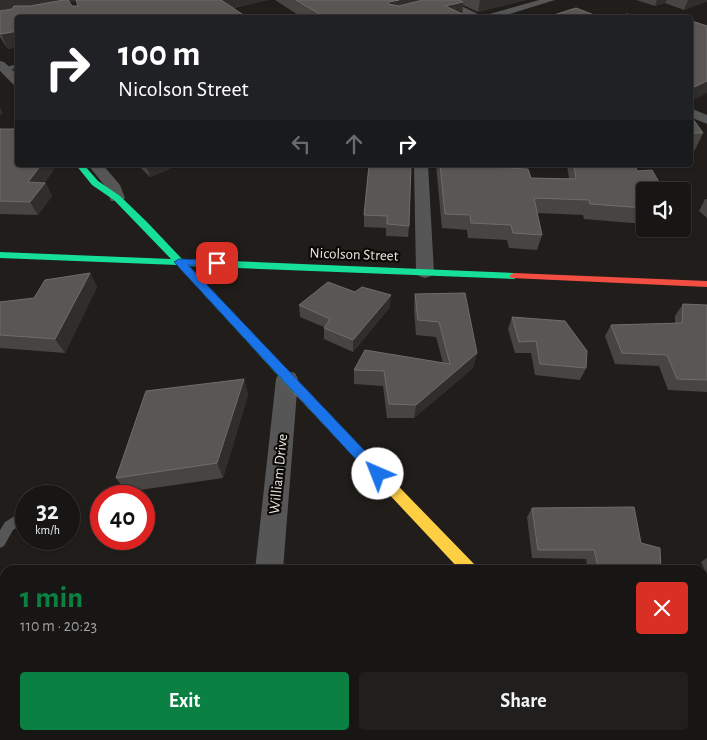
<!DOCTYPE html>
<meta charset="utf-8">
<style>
body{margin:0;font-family:"Alegreya Sans",sans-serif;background:#211f1d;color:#f1f3f6;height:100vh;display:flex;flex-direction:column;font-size:19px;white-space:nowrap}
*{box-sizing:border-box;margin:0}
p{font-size:16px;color:#9f9fa0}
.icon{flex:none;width:28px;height:28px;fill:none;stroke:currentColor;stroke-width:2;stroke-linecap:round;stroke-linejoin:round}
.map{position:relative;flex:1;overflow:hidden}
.details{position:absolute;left:0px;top:565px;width:708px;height:175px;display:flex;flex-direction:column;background:#181614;border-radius:15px 15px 0 0;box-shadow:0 1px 4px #0004,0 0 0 1px #363534}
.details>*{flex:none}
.guide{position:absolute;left:15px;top:15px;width:678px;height:152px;border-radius:5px;box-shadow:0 1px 4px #0004,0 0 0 1px #363534;background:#202124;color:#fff;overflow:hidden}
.controls{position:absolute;left:636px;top:182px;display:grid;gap:10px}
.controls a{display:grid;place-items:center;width:55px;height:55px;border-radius:5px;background:#181614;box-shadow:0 1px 4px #0004,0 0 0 1px #363534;font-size:25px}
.speed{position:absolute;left:15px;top:485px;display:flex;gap:10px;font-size:25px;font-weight:700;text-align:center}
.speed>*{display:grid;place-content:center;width:65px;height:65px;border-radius:50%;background:#181614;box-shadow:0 1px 4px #0004,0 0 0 1px #363534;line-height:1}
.speed small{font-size:12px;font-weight:400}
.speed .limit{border:8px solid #d22;background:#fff;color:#111}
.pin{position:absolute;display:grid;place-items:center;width:42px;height:42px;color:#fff;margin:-21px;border-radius:10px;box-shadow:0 2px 8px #0006}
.me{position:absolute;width:55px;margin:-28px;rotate:316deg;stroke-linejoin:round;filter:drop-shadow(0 0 4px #0008)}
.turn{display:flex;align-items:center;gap:18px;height:105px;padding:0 20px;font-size:22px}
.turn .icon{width:65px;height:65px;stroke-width:2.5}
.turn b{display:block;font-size:35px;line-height:42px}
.lanes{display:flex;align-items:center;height:48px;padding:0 20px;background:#0003;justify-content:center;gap:25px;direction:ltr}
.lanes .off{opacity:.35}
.round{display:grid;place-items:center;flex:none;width:52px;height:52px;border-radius:5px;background:#211f1d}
.head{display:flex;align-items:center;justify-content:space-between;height:85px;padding:0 20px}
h1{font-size:30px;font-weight:700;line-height:38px;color:#0b8043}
.primary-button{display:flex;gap:10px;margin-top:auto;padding:10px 20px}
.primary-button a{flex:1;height:58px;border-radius:5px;background:#0b8043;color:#fff;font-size:20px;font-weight:700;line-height:58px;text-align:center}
.primary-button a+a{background:#211f1d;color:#f1f3f6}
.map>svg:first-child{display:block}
</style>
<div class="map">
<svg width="707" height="740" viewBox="0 0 707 740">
<rect width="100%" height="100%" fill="#201d1a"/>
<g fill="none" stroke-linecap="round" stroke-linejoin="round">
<!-- lane -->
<path fill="#565656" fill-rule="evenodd" d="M18,64V68L5,70L2,68Z
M26,509V522L13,530L4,546L0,548V530L5,522Z"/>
<!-- street -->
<path fill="#565656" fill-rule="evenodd" d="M437,0H449L482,16L539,0H555L497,18H470Z
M0,61L4,62L18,75V85H14L0,71Z
M690,108L707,115V124L690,117Z
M88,165H103L120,185L125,198L123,201H111L105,186Z
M414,165H428L434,272L431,276L425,278L419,276L416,272Z
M287,371L295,373L298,379L283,570H255L276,379L279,373Z
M236,735H270L269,740H235Z
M600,735H637L639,740H603Z"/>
<!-- fast -->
<path fill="#16e098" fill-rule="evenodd" d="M76,165H84L98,181L120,196L147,222L182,259L514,273L519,276L514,279L188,266L303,388L305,391L303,394H295L177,265L0,258V252L171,259L114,200L92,185Z"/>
<!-- slow -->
<path fill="#ffcf43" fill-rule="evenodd" d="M299,386L303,388L475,565L477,570H460L295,394L293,391L295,388Z"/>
<!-- jam -->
<path fill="#f24e42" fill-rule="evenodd" d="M514,273L707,281V287L511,278L509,276Z"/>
</g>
<!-- wall -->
<path fill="#474442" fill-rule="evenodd" d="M0,0H268L234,8L18,18V47L8,49L0,37ZM76,1L78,6H72L69,2Z
M275,0H526L478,12L463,5L462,13L471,18H303Z
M636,0H707L684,10L665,3L655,6Z
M690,115L703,133L695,150H690Z
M0,129L57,165L45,182L52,196L38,215L0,214Z
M138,165H179L150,177Z
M369,165L409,226L408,237L386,236V228L364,227V215Z
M436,165H485V167L531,178L569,179L567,165H635L645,191V223H632L584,219L583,215L537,213L542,235L537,250L509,248L507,240L468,238L467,230L442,228Z
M705,199H707V218L699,211Z
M90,273L97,287L65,353L0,348V302L34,298Z
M355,292L390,307L353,352L324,339V327L300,317L299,305Z
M415,294L477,353L473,368L414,418H387L383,386L354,384V370L443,363L436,337L416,335L414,309Z
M683,304L707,305V392L668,390L659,366L615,364L605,336L611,325L675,323V316Z
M512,317L586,368L580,380L535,375L531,353H515L508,329Z
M244,379L248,395L223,478L126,492L116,478Z
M532,508L641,543L661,570H588L586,559L532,558L527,517Z
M707,558V576L701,562Z"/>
<!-- shaded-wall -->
<path fill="#302d2b" d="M0,0H79L0,14Z
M218,0H268L220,11Z
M399,0H439L389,16L388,4L389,2Z
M480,0H526L478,12Z
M657,0H667L665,3L655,6Z
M688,0H707V2L684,10Z
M463,2L462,16L445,6Z
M18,31V47L8,49L1,34Z
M707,81V93L690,102V89Z
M0,107L3,113L0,116Z
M41,165H57L35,195L28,182Z
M146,165H179L150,177Z
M45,183L52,196L38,215L30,202Z
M90,273L97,287L65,353L55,339Z
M391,295L390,307L353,352V340Z
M477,353L473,368L414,418L416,405Z
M244,379L248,395L223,478L217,463Z
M146,735H159L158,740H145Z"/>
<!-- building -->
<path fill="#595653" stroke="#6f6c69" d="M64,0H68L72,6H78L76,0H221L248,18H18V31L1,34L0,33V11L12,9L14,6H30Z
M296,0H399L389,2L388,4L399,6L423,0H460L463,2L445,6L471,18H326Z
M576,8L602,18H544Z
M627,14L638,18H614Z
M692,21L707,26V81L690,89V22Z
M690,115L703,133H690Z
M0,129H18V165H41L28,182L45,183L30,202L0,201Z
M369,165H411L409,226L387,224V216L364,215Z
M440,165H485V167L528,169L531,178L576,179L574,165H635L637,171L652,170L664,191H645V208L590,204L589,200L534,198L542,235L513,233L511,225L471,223L470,215L445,214Z
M90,273L55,339L0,335V302L34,298L45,280Z
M328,282L355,292L362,287L391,295L353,340L324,328L330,319L299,305Z
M465,293L477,353L416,405L389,404L384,371L354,370L365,350L450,364L439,322L418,320L415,294Z
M683,304L707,305V380L677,379L667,355L622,353L611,325L682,323Z
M512,317L565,321L587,351L586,368L540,364L536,341L519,342Z
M244,379L217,463L116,478L146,391Z
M634,507L641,543L660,548L661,570H599L594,550H538L532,508Z
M39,735H146L145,740H37Z
M330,735H423V740H329Z"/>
<!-- route -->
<path fill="#1a73e8" stroke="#114b97" d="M179,259L220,261V266H217L188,265L383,470L385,474L383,479L378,480L374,479L176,264L174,262Z"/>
<g text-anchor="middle" stroke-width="4.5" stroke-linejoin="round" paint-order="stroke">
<!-- street labels -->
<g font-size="15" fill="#e9e6e0" stroke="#0b0906">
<text transform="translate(354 254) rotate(2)" y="5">Nicolson Street</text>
<text transform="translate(278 474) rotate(-84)" y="5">William Drive</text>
</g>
</g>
</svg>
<div class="controls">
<a><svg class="icon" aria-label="sound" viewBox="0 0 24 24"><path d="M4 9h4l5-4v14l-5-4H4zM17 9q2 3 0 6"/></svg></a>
</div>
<div class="speed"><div>32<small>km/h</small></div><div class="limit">40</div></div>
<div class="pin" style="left:217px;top:263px;background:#d93025"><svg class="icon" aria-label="arrive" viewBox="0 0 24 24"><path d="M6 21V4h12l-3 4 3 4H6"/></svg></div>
<svg class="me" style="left:378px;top:474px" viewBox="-20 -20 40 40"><circle r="19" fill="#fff"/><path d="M0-13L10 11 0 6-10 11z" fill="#1a73e8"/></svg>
<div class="guide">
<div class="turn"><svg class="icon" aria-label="right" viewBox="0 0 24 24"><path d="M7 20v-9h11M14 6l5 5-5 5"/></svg><div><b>100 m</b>Nicolson Street</div></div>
<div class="lanes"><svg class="icon off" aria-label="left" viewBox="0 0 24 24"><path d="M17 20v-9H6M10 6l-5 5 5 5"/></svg><svg class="icon off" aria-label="ahead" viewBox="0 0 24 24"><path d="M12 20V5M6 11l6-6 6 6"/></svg><svg class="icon" aria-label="right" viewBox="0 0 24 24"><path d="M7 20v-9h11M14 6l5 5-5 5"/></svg></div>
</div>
<section class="details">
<div class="head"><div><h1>1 min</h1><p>110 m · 20:23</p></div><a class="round" style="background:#d93025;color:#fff"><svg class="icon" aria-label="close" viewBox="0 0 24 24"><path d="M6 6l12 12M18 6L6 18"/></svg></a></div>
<div class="primary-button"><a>Exit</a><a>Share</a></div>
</section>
</div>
